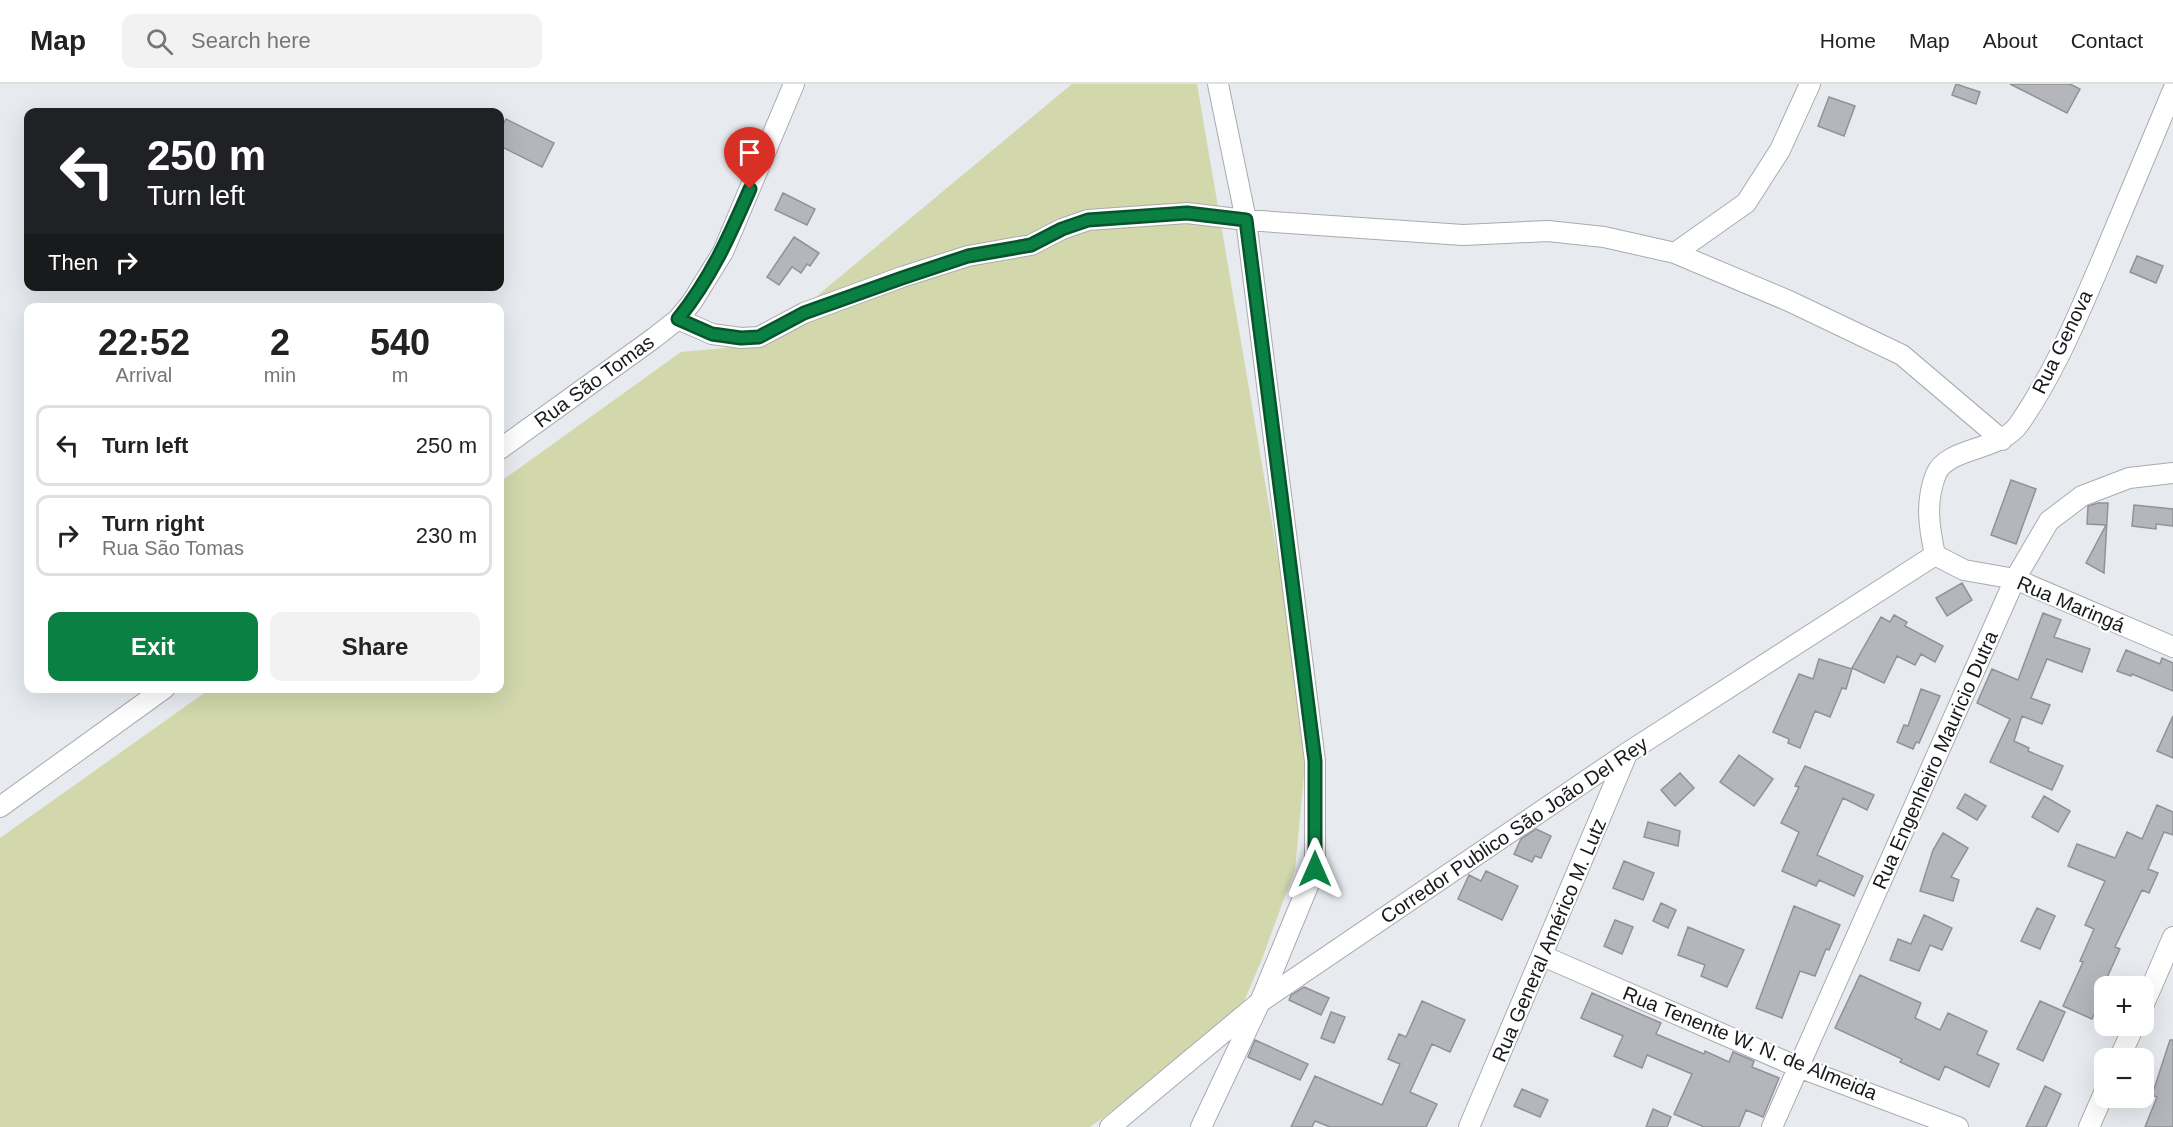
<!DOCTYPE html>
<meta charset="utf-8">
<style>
body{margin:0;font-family:Helvetica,sans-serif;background:#f2f2f2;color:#222;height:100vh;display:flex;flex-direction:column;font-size:22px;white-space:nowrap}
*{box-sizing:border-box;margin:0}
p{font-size:20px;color:#767676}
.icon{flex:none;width:33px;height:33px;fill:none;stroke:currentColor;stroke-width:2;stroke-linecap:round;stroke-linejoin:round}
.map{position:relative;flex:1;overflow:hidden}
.details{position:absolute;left:24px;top:219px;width:480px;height:390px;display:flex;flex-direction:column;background:#fff;border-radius:12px;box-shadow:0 6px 24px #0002}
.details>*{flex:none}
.banner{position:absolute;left:24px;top:24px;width:480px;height:183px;border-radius:12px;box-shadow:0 6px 24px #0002;background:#202124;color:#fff;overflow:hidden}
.fabs{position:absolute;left:2094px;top:892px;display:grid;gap:12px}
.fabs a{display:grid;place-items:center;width:60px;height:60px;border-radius:12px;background:#fff;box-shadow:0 6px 24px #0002;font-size:30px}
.pin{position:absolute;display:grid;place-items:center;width:51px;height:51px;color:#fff;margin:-62px -26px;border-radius:50% 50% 50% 0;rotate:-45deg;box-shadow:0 0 6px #0007}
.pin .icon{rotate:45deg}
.me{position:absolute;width:66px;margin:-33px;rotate:0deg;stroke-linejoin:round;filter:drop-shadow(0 0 4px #0008)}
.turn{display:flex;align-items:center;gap:21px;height:126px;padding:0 24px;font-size:27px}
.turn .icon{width:78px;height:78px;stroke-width:2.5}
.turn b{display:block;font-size:42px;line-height:51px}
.then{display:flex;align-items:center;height:57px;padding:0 24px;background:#0003;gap:12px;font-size:22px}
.eta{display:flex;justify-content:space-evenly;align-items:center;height:102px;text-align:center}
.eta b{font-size:36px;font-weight:600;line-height:42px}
.primary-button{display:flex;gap:12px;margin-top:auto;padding:12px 24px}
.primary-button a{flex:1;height:69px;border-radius:12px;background:#0b8043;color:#fff;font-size:24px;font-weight:600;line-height:69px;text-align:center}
.primary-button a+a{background:#f2f2f2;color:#222}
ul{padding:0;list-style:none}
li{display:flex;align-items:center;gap:18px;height:81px;margin:0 12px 9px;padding:0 12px;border:3px solid #e0e0e0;border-radius:12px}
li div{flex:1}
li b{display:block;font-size:22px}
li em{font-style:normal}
header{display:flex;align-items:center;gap:36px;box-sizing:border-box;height:84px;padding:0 30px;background:#fff;border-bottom:2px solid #e0e0e0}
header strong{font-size:28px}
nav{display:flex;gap:33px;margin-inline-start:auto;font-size:21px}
.search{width:420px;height:54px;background:#f2f2f2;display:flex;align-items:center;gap:15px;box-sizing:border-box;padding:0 21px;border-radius:12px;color:#767676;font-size:22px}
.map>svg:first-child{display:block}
</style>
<header>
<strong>Map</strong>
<div class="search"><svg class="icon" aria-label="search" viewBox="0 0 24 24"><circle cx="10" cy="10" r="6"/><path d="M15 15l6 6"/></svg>Search here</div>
<nav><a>Home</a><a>Map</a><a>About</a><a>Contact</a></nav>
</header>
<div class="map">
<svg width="2173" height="1043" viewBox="0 0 2173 1043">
<rect width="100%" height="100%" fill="#e7eaef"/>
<!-- green -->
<path fill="#d2d8ac" d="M1072,0H1197L1308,650L1295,785L1260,880L1236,936L1090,1043H0V754L210,605L500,604V398L681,268L758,261Z"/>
<!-- building -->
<path fill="#b4b6bc" stroke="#909297" stroke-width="1.5" d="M1956,0L1980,8L1976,20L1952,11Z
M2010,0H2070L2080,5L2067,29Z
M1829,13L1855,22L1844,52L1818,42Z
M506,35L554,59L542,83L500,62V47Z
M783,109L815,125L807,141L775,126Z
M794,153L819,169L810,182L807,180L801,189L792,183L779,201L767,193Z
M2137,172L2163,182L2156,199L2130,188Z
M2011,396L2036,405L2016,460L1991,451Z
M2098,419H2108L2104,489L2086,479L2106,441L2087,440L2088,422Z
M2134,421L2173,425V442L2156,440V445L2132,442Z
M1962,499L1972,516L1947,532L1936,514Z
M2043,529L2061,536L2054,553L2090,565L2082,588L2047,575L2031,614L2050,621L2042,640L2022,632L2014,657L2029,664L2028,667L2063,682L2052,706L1990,678L2010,635L1977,619L1992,585L2018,596Z
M1894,531L1907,538L1905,542L1943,562L1935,578L1921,570L1915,581L1897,572L1884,599L1852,584L1881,533L1890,538Z
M2126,566L2160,580L2162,574L2173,579V607L2132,590L2131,592L2117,587Z
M1819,575L1852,585L1846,605L1842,604L1830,633L1815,627L1800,664L1788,659L1789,655L1773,648L1799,590L1813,595Z
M1921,605L1940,612L1919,659L1916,658L1913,665L1897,658L1904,641L1908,642Z
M2173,632V674L2157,667Z
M1739,671L1773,695L1754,722L1720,698Z
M1805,682L1874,711L1867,726L1843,714L1817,771L1863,792L1854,812L1819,796L1816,802L1782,787L1799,748L1781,739L1799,703L1795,702Z
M1680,689L1694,704L1675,722L1661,706Z
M1965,710L1986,722L1977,736L1957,724Z
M2044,712L2070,727L2058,748L2032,733Z
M2157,721L2173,728V751L2164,748L2148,785L2158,789L2149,809L2142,806L2115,863L2120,865L2101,907L2104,909L2092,935L2063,922L2083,878L2080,877L2094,845L2085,841L2105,797L2068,782L2077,760L2115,774L2127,748L2142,755Z
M1648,738L1680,747L1678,762L1644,753Z
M1536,745L1551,752L1541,774L1535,772L1532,778L1514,770L1521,755Z
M1943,749L1968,764L1951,793L1959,796L1953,817L1920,807L1933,766Z
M1624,777L1654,789L1643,816L1613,804Z
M1486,787L1518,802L1502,836L1458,815L1469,791L1481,797Z
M1661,819L1676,826L1668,844L1653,837Z
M1794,822L1840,841L1829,866L1826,865L1815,892L1800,887L1782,934L1756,924Z
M2037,824L2055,832L2040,865L2021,857Z
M1924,831L1952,844L1942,866L1930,861L1919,887L1890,876L1898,855L1911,860Z
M1615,836L1633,843L1622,870L1604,862Z
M1688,843L1744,866L1727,903L1701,892L1705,881L1678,871Z
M1860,891L1921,919L1915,934L1940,946L1948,929L1987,947L1977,970L1999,980L1989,1003L1945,982L1939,996L1900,978L1902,975L1835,944Z
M1304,903L1329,914L1321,931L1289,916L1291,911Z
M1592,909L1661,939L1656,950L1704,970L1705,967L1729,978L1733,968L1754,977L1752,983L1779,994L1763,1033L1746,1026L1739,1043H1704L1674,1030L1692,990L1647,971L1642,984L1614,972L1623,952L1581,934Z
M1422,917L1465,936L1450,968L1432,960L1410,1008L1437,1020L1426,1043H1330L1315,1037L1312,1043H1291L1315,992L1382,1021L1400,980L1388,975L1399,950L1406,953Z
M2040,917L2065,928L2043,977L2017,965Z
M1331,928L1345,933L1334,959L1321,954Z
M1255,956L1308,980L1300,996L1248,973Z
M2170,956H2173V1043H2145L2157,1013L2152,1011Z
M2045,1002L2061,1010L2046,1043H2026Z
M1522,1005L1548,1016L1540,1033L1514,1022Z
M1653,1025L1671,1033L1667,1043H1646Z"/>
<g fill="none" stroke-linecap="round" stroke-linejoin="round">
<!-- street casing -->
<g stroke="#a9abb0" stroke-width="22">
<path id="street" d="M1675,169L1746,119L1780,66L1810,0
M678,235L712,250L741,254L759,253L804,229L902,193L968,172L1031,161L1062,145L1088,136L1187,129L1246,136L1463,151L1548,147L1604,153L1675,169L1789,217L1902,271L2002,356
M500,365L654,254L678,235L692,218L723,168L794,0
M1935,471C1929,443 1925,418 1936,390C1947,363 2001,367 2019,340C2054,290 2077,234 2101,178C2125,121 2149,63 2173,6
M1935,471L1964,486L2015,495L2173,563
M0,723L165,604
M1543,872L1798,983L1958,1043
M2144,920L2173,853
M2119,975L2134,942
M1110,1043L1260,918L1627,669L1935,471
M1201,1043L1260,918L1315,785V677L1246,136L1218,0
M1469,1043L1627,670
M1772,1043L2015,495L2049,437L2082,412L2129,394L2173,389
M2089,1043L2104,1009"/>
</g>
<!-- street -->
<use href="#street" stroke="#fff" stroke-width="20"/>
</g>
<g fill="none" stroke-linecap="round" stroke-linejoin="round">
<!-- route casing -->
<g stroke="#07532c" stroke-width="15">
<path id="route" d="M750,105C729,153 711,194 678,235L712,250L741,254L759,253L804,229L902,194L968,172L1031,161L1062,145L1088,136L1187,129L1246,136L1315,677V785"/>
</g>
<!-- route -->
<use href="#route" stroke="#0b8043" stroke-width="10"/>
</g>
<g text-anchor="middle" stroke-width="4.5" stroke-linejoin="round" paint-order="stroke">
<!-- street labels -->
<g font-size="20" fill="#191a1c" stroke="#fff">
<text transform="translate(2062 258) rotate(-64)" y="7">Rua Genova</text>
<text transform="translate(594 297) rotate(-36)" y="7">Rua São Tomas</text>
<text transform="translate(2071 520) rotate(23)" y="7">Rua Maringá</text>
<text transform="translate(1935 676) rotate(-66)" y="7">Rua Engenheiro Mauricio Dutra</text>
<text transform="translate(1514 746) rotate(-34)" y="7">Corredor Publico São João Del Rey</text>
<text transform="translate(1549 856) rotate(-67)" y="7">Rua General Américo M. Lutz</text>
<text transform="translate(1750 959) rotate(22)" y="7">Rua Tenente W. N. de Almeida</text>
</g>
</g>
</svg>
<div class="fabs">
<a>+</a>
<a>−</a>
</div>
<div class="pin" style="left:750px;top:105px;background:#d93025"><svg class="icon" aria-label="arrive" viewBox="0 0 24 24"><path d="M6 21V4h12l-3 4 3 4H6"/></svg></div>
<svg class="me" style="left:1315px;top:785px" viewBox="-20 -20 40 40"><path d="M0-17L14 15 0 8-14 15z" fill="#0b8043" stroke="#fff" stroke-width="4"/></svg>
<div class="banner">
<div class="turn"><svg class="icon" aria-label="left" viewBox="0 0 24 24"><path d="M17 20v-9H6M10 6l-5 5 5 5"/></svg><div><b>250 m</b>Turn left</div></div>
<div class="then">Then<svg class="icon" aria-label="right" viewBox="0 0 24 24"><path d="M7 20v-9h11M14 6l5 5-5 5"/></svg></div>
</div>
<section class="details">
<div class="eta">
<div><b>22:52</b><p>Arrival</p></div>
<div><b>2</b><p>min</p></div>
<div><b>540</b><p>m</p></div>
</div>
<ul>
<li><svg class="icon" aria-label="left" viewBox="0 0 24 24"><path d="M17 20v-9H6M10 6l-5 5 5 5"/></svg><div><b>Turn left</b></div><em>250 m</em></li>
<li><svg class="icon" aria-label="right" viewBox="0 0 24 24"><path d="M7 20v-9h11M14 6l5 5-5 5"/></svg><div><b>Turn right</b><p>Rua São Tomas</p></div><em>230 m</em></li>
</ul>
<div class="primary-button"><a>Exit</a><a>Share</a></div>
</section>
</div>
